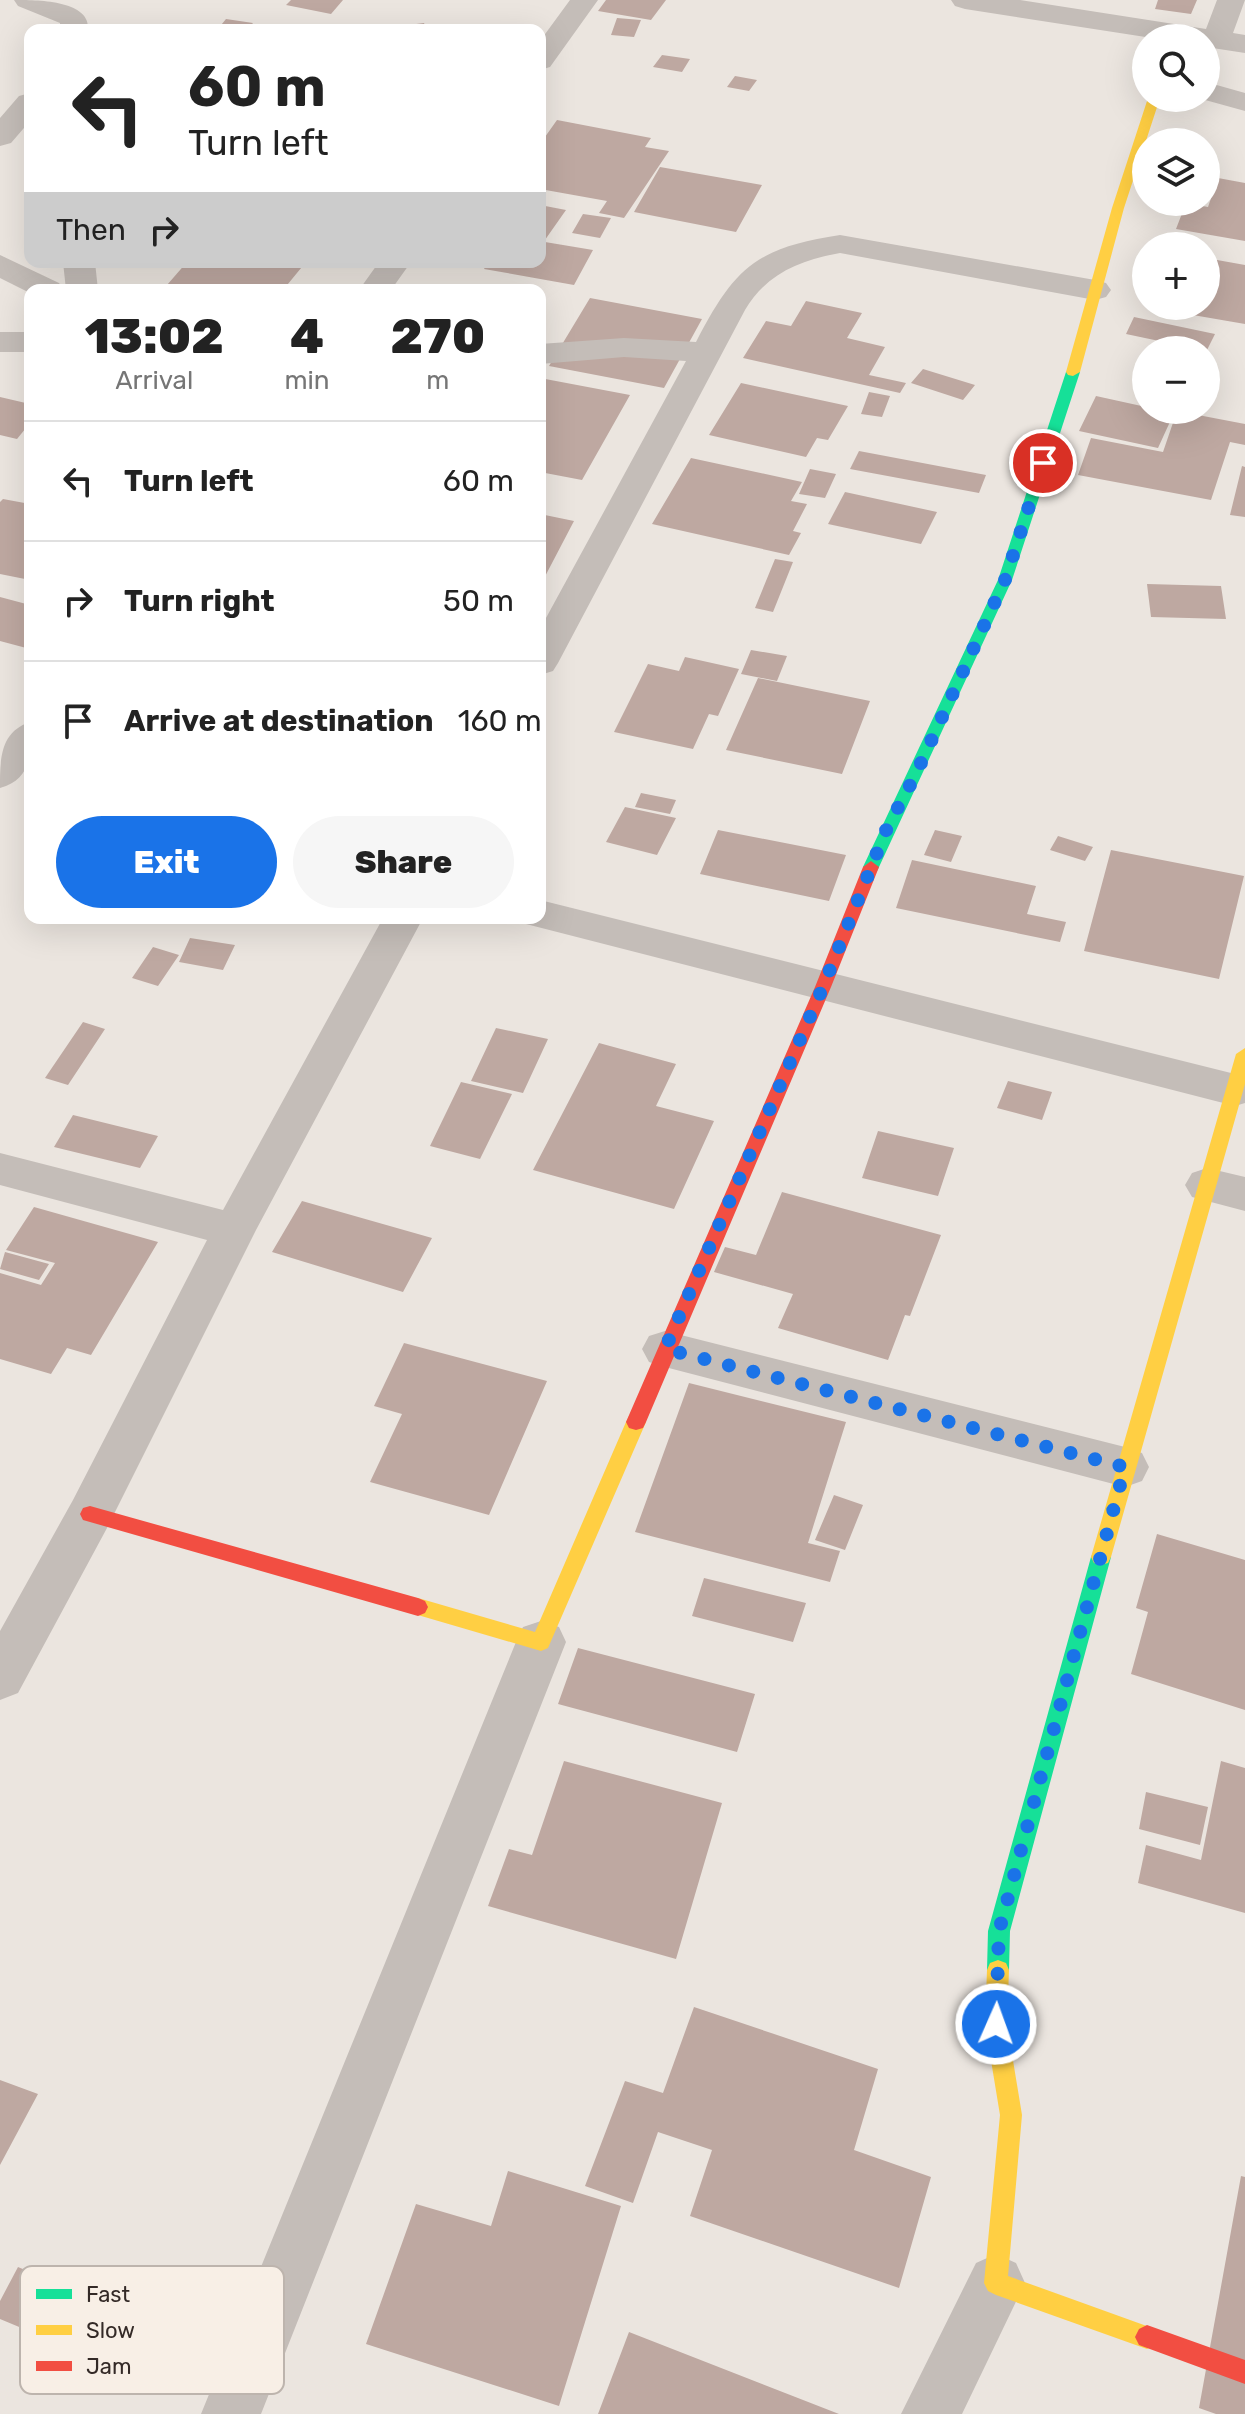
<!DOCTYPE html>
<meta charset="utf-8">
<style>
body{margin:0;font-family:Rubik,sans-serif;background:#f6f6f6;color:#222;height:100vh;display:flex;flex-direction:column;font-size:30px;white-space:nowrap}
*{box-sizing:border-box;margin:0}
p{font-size:26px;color:#767676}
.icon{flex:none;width:44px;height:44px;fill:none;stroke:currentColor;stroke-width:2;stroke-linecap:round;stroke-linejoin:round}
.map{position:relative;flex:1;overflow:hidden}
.sheet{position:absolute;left:24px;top:284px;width:522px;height:640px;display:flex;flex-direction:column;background:#fff;border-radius:16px;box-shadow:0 8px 32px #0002}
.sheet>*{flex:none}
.top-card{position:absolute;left:24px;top:24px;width:522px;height:244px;border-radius:16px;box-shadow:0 8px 32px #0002;background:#fff;color:#222;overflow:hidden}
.fabs{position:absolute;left:1132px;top:24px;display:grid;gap:16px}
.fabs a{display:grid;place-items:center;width:88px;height:88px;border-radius:50%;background:#fff;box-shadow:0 8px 32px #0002;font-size:40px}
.pin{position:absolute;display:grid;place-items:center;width:68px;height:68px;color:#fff;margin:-34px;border:4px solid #fff;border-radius:50%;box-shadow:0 2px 8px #0007}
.me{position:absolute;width:88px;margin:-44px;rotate:2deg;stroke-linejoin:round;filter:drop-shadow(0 0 6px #0008)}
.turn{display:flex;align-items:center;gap:28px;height:168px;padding:0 32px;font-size:36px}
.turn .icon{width:104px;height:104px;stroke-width:2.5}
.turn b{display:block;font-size:56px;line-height:68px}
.then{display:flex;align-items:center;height:76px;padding:0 32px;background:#0003;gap:16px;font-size:30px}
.eta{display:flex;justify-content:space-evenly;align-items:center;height:136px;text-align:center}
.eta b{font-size:48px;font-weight:800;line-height:56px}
.primary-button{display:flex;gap:16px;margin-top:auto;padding:16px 32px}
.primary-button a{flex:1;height:92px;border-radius:48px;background:#1a73e8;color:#fff;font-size:32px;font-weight:800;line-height:92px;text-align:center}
.primary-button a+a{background:#f6f6f6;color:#222}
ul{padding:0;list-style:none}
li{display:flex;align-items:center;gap:24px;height:120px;padding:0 32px;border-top:2px solid #e0e0e0}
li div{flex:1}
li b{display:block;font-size:30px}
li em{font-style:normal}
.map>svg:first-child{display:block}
</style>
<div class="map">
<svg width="1245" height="2414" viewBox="0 0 1245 2414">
<rect width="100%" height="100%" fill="#ebe5df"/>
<!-- building -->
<path fill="#bea8a1" d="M291,0H343L331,14L286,5Z
M606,0H666L651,20L598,11Z
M1158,0H1197L1191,14L1155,9Z
M617,18L641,20L634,37L611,35Z
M226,19L253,23L247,30H217Z
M424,23L427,30H386V28Z
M662,55L690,59L682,72L653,67Z
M735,76L757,80L749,91L727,87Z
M557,120L651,138L645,147L669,151L624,218L599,213L607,201L540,189V144Z
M660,167L762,185L736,232L634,212Z
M1218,178L1245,183V241L1176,229L1186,203L1208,207Z
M540,205L566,210L540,247Z
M583,214L611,218L600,238L572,233Z
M545,242L593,250L574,285L484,269L488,262H540V250Z
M1206,258L1245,265V324L1187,314L1189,306H1206Z
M187,262H306L283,290L242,285L238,290H190L167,285Z
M452,262H485L482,268L451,265Z
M590,298L702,319L664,388L549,366Z
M806,301L862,313L847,338L885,347L869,375L906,383L900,393L743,358L766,321L791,326Z
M1134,317L1215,334L1207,350H1202L1126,334Z
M923,369L975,385L963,400L911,383Z
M540,378L630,395L582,480L540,472Z
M741,383L848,406L828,440L817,438L806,457L709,435Z
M869,392L890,396L882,417L861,414Z
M1096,396L1146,407V410L1174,413L1158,448L1079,431Z
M0,397L30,404V423L17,439L0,435Z
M1177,411L1245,424V445L1230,442L1211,500L1078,475L1091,438L1163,452Z
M859,451L986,475L979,493L850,469Z
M691,458L802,482L791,501L807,504L793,531L801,533L789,555L652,524Z
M1242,466L1245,467V517L1230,515Z
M810,469L836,474L825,498L799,494Z
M845,492L937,512L921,544L828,524Z
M3,499L30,504V580L0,574V502Z
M540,514L574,521L540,586Z
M775,559L793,562L773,612L755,608Z
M1147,584L1221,586L1226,619L1151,617Z
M0,597L30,605V649L0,641Z
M751,650L787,656L777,681L741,674Z
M685,657L739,669L718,716L709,714L693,749L614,732L648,664L679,671Z
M758,678L870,701L842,774L726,750Z
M641,793L676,800L670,814L635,807Z
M625,807L676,818L657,855L606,842Z
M718,830L846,855L829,901L700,874Z
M935,830L962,836L951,862L924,855Z
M1058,836L1093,847L1085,861L1050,850Z
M1111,850L1244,876L1219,979L1084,951Z
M912,860L1036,886L1027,914L1066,922L1060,942L896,908Z
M190,938L235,945L223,970L179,962Z
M153,947L179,955L158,986L132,978Z
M83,1022L105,1029L68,1085L45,1078Z
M496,1028L548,1039L523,1093L471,1081Z
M599,1043L676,1064L656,1106L714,1121L674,1209L533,1170Z
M1008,1081L1052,1092L1042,1120L997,1108Z
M461,1082L512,1094L480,1159L430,1146Z
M73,1115L158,1136L140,1168L54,1147Z
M878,1131L954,1148L938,1196L862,1178Z
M782,1192L941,1235L910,1316L905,1315L888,1360L778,1328L793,1294L714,1272L725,1247L756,1255Z
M302,1201L432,1238L403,1292L272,1252Z
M34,1207L158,1242L91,1355L67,1348L51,1374L0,1359V1273L41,1285L55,1263L6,1250Z
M5,1252L49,1264L39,1280L0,1269Z
M404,1343L547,1381L489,1515L370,1482L402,1414L374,1406Z
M689,1383L846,1422L808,1543L840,1551L830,1582L635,1532Z
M834,1495L863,1505L845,1550L815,1540Z
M1157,1534L1245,1560V1710L1131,1674L1148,1612L1136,1608Z
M704,1578L806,1603L793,1642L692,1616Z
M578,1648L755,1694L737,1752L558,1704Z
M564,1761L722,1803L676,1959L488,1906L509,1849L532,1855Z
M1221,1761L1245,1768V1913L1138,1883L1146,1845L1201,1860Z
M1146,1792L1208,1807L1200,1845L1139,1829Z
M694,2007L878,2069L854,2150L931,2177L899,2288L690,2216L712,2150L658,2132L633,2203L585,2186L625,2081L663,2093Z
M0,2080L38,2094L0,2165Z
M508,2171L621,2206L559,2406L366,2344L416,2204L491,2226Z
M1241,2176L1245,2177V2414H1216L1199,2408Z
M18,2267L72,2290L48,2339L0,2319V2301Z
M629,2332L839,2414H598Z"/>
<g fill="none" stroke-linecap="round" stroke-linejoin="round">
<!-- street -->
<path fill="#c4bdb8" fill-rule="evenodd" d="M14,0C37,0 91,0 88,30H60V23L18,6Z
M570,0H598L550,67L540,70V41Z
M951,0H1020L1206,29L1217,0H1245L1233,33L1245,35V53L1206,47V38H1152L965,9L955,6Z
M1206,82L1245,93V111L1198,98H1206Z
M30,93V121L11,143L0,146V118L19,96Z
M840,235L1095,280L1106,283L1111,290L1106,297L1095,300L840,253C800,260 766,274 745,310L558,663L553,671L540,675V629L686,361L624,357L540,364V344L624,338L696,342C735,267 756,248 840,235Z
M0,255L59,283L64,290H30V293L0,278Z
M63,262H95L98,290H66Z
M379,262H411L391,290H359Z
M0,332H30V352H0Z
M30,722C30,752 34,778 0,788C0,759 0,732 30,722Z
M540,900L1235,1074L1245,1077V1103L1235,1106L526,924L522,918H540Z
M383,918H423L256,1230L107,1528L18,1693L0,1700V1631L73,1500L207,1240L0,1185V1153L223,1210Z
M1207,1168L1245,1177V1211L1192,1197L1185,1185L1192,1173Z
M665,1331L1125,1447L1142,1453L1149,1467L1142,1481L1125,1487L665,1367L649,1362L642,1349L649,1336Z
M541,1621L559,1627L566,1642L261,2414H201L516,1642L523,1627Z
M996,2254L1016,2263L1025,2283L962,2414H901L976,2263Z"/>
<!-- fast -->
<path fill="#16e098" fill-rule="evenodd" d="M1073,368L1080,372L1012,580L879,867L877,871H865L863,867L998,580L1066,372Z
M1101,1549L1108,1551L1111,1557L1010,1931L1009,1970L1006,1977L998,1980L990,1977L987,1970L988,1931L1091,1557L1094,1551Z"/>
<!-- slow -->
<path fill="#ffcf43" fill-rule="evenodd" d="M1148,98H1160L1124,208L1080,372L1073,376L1068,375L1066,372L1112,208Z
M1245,1048V1084L1111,1557L1108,1563L1101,1565L1094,1563L1091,1557L1236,1054Z
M636,1414L643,1416L646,1422L548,1648L541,1651L411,1613L408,1607L411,1601L418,1598L535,1632L626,1422L629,1416Z
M998,1960L1006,1963L1009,1970L1007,2024L1022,2115L1008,2276L1155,2329L1159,2337L1155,2345L1147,2349L996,2295L988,2291L984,2283L1000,2115L985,2024L987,1970L990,1963Z"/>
<!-- jam -->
<path fill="#f24e42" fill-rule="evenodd" d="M871,861L879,867L831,987L646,1422L643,1428L636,1430L629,1428L626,1422L815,987L863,867Z
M90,1506L418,1598L425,1601L428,1607L425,1613L418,1616L90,1522L83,1520L80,1514L83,1508Z
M1147,2325L1245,2360V2384L1139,2345L1135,2337L1139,2329Z"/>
</g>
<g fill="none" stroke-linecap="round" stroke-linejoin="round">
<!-- route -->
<path stroke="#1a73e8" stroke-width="14" stroke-dasharray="0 25.2" d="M996,2024L999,1931L1125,1467L665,1349L823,987L887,828L915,776L1005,580L1043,463"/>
</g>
<!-- legend -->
<rect x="20" y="2266" width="264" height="128" rx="12" fill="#f8efe6" stroke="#bdb4ad" stroke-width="2"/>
<rect x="36" y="2289" width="36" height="10" fill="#16e098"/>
<rect x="36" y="2325" width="36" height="10" fill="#ffcf43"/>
<rect x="36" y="2361" width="36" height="10" fill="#f24e42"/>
<g font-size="22" fill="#342a27">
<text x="86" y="2302">Fast</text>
<text x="86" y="2338">Slow</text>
<text x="86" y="2374">Jam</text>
</g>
</svg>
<div class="fabs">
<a><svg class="icon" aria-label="search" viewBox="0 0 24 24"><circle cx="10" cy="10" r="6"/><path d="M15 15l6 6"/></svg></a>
<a><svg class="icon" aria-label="layers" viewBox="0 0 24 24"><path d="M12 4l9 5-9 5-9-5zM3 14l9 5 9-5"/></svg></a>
<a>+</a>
<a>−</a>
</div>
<div class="pin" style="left:1043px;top:463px;background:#d93025"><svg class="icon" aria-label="arrive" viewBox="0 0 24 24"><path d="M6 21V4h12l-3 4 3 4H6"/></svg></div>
<svg class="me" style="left:996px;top:2024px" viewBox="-20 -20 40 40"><circle r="17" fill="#1a73e8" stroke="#fff" stroke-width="3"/><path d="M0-11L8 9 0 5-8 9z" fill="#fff"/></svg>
<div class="top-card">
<div class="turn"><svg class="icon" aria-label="left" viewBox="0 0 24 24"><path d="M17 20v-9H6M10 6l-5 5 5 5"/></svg><div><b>60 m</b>Turn left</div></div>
<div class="then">Then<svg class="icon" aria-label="right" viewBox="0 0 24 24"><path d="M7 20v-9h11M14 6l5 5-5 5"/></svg></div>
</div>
<section class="sheet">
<div class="eta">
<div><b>13:02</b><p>Arrival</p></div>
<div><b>4</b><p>min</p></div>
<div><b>270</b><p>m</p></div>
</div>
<ul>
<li><svg class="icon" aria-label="left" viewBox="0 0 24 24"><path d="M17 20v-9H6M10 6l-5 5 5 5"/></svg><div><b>Turn left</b></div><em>60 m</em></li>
<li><svg class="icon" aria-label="right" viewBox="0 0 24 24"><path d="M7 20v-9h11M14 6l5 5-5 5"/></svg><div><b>Turn right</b></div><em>50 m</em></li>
<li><svg class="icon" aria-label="arrive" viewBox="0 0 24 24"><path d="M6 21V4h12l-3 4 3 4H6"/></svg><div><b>Arrive at destination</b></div><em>160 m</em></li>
</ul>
<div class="primary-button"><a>Exit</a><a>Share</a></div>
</section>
</div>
